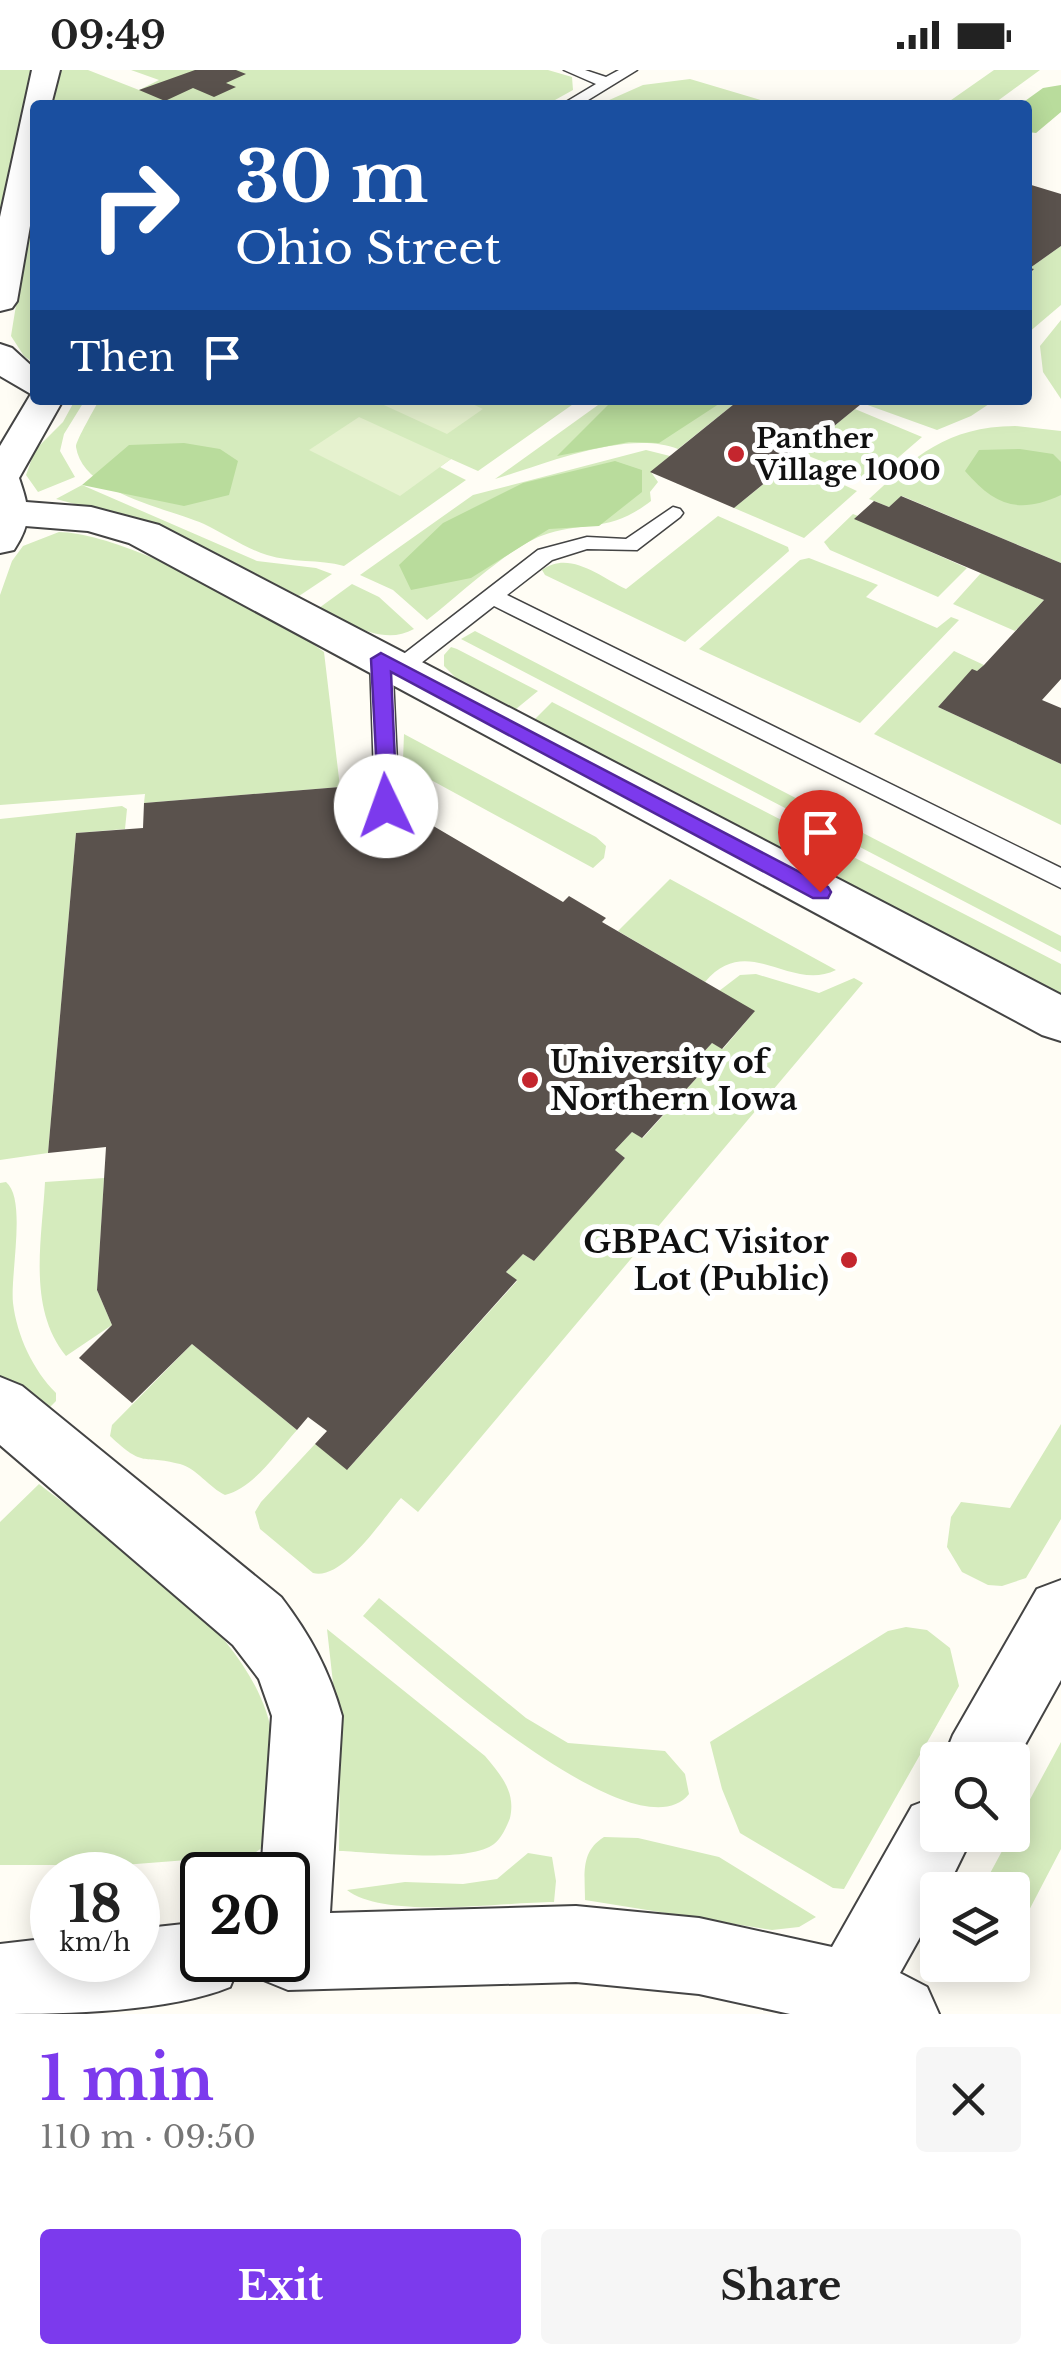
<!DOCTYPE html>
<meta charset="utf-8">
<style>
body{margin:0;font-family:"Libre Baskerville",serif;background:#f6f6f6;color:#222;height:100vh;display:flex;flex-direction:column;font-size:38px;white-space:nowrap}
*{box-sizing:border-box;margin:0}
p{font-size:32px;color:#767676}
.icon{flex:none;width:55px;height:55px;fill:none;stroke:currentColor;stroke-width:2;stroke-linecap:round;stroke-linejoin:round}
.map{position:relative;height:1944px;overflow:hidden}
.side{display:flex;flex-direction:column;background:#fff;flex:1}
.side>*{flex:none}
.top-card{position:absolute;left:30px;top:30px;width:1002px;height:305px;border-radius:10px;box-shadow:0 5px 25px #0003;background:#1a4fa0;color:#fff;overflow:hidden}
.tools{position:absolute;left:920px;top:1672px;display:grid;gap:20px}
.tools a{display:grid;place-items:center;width:110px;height:110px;border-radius:10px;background:#fff;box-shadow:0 5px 25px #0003;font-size:50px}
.speed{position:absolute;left:30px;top:1782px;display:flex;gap:20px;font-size:50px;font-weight:700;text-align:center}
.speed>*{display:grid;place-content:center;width:130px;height:130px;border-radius:50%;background:#fff;box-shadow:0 5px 25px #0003;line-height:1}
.speed small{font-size:25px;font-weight:400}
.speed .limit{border:5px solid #111;border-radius:15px;background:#fff;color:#111}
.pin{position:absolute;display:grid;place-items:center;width:85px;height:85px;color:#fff;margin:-102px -42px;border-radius:50% 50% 50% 0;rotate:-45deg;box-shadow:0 0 10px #0007}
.pin .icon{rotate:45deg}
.me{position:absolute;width:110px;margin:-55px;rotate:357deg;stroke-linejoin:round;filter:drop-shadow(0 0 8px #0008)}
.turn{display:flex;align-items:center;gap:35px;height:210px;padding:0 40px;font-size:45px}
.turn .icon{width:130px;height:130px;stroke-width:2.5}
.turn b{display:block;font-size:70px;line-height:85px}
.then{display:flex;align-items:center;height:95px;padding:0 40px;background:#0003;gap:20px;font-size:38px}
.round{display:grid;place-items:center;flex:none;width:105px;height:105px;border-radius:10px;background:#f6f6f6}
.headline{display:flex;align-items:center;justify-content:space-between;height:170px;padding:0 40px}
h1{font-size:60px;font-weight:700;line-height:75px;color:#7c3aed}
.action{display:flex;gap:20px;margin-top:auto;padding:20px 40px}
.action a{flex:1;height:115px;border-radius:10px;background:#7c3aed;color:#fff;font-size:40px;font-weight:700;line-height:115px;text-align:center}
.action a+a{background:#f6f6f6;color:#222}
.status{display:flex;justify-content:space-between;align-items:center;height:70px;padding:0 50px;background:#fff;direction:ltr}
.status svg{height:28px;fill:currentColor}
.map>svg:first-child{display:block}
</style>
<div class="status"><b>09:49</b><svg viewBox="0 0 49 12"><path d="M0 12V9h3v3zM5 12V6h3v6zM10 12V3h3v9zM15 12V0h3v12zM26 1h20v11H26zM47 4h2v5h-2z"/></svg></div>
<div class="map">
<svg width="1061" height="1944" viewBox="0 0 1061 1944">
<rect width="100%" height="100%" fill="#fffdf5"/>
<!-- green -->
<path fill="#d5ebbd" d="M0,0H33L0,145Z
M54,0H88L139,20L159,10L131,0H548L572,7L573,20L546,35H51Z
M994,0H1040L992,35H944Z
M690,9L777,35H598L643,15Z
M35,119V294L24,286L11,266Z
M1061,176V235L1028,263V205L1033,200L1030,198Z
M1061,250V329L1043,302L1040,276Z
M75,330H85L64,364L60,381L75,407L38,422L26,405L35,380L63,352Z
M99,330H579L478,401L451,389L440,397L466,410L344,496C319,489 292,493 267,485C245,478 225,464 204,454C168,438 83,424 76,377C75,372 95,338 99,330Z
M605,330H739L678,379C627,359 546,394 495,409Z
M866,330H995L971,346L937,360L862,333Z
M855,339L922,367L871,411L801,383Z
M1015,356L1061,361V493L902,426L889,437L869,429C917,385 946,357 1015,356Z
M646,380L670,386L651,402L658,412L650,422L651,431C609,464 584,450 541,466C507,479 457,527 427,550L393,520L360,505L473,425Z
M792,391L857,421L804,468L734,438Z
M82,415L257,491L316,498L332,504L299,526L169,459L56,429Z
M853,444L858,446L856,449L967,498L938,527L830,480L824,472Z
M718,446L788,477L789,481L685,572L545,505L542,500C569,480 599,506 626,519Z
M59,462C125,463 269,542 324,582L340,717L144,733L145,724L0,735V525L12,491L23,476Z
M809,488L878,515L866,527L937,558L951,547L959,550L860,653L699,579L800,490Z
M981,503L1044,530L1015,561L953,534Z
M352,514L379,527L414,559C382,577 348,552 319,538Z
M475,561L1061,866V882L461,569Z
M451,577L457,579L538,621L516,639L459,611L444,596V585Z
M954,581L984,595L977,601L972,600L938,637L1061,694V755L874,664Z
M552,632L1061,894V927L534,650Z
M404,664L596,767L606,776L604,788L593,798L409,698L403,690Z
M122,736L127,739L125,759L76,763L48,1083L0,1090V749Z
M670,809L836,900C790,923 748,861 705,912L618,861Z
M756,904L819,923L854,908L863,913L418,1442L401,1428C382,1449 343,1511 313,1503L260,1459L255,1442L261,1432L315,1374L348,1399L517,1211L506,1202L523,1184L534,1191L625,1088L615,1080L632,1062L643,1068L711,992L701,985L712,973L723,979L754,942L719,921L740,905Z
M104,1108L97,1220L112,1255L66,1286C27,1238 42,1170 45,1112Z
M6,1112C27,1129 10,1204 13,1233C17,1266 33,1300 56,1323V1331L49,1338L0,1313V1113Z
M192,1274L297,1360C277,1382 254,1418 225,1425C210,1418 196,1398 180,1394C141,1384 145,1399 110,1366L112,1355Z
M1061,1354V1449L1026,1508L1002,1516L988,1515L962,1502L947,1477L951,1447L961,1432L1010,1438Z
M39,1414C119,1477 258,1561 273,1670C277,1703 270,1745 263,1777L252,1785L123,1795H0V1452Z
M379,1528L526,1648L568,1673L665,1681L685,1704L689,1724C636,1791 409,1584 363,1546Z
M906,1557L927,1560L950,1578L959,1616L844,1819L833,1818L740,1763L722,1719L710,1672L888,1561Z
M327,1559L485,1686C501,1705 516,1722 510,1748C507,1756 501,1769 494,1774C469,1794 372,1782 339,1781L340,1676Z
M1061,1672V1779L1013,1871L1012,1820H981Z
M604,1767L638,1768L719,1787L816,1847L799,1857L772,1860L585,1830C585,1804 580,1782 604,1767Z
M528,1783L552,1787L556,1811L554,1832C504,1832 385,1850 347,1820L405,1812L463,1814L497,1809Z"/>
<!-- forest -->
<path fill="#b9dc9c" d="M1061,15V42L1036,63L1028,62L1025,31L1043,18Z
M613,330H725L659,373L629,372L557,386Z
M184,373L220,379L238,391L229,425L184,436L82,415L129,375Z
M1020,379L1053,384L1061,392V425C1018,445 994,435 965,401L979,380Z
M615,391L642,400V422L599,456L549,459L471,508L411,520L399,495L443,453L523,413Z"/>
<!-- pitch -->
<path fill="#e6f2cf" d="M373,330H464L483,339L447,364Z
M359,347L451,389L400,426L309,380Z"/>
<!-- building -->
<path fill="#5a524d" d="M195,0H236L246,4L226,13L236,17L214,27L193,18L165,31L139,20Z
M1028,114L1061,124V176L1030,198L1034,199L1028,205Z
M739,330H866L734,438L650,402Z
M901,426L1061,493V609L1042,630L1061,638V694L938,637L972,599L977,601L984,595L1044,530L854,449L874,431L889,437Z
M340,717L341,734L357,733V740L408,735L415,728L430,737L418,747L563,832L569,826L606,848L602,852L755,941L722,979L712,973L701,985L712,991L642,1068L632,1062L615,1080L625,1088L534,1191L523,1184L506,1202L517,1210L347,1400L315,1374L327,1361L308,1347L297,1360L192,1274L132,1333L79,1288L112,1255L97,1220L106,1077L48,1083L76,763L143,758L144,733Z"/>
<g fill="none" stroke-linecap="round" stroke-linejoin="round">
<!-- service casing -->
<g stroke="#444" stroke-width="3">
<path id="service" d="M564,0H585L606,7L619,0H637L580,35H561L596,14Z
M673,437L680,439L683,443L680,447L637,480L587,479L552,490L507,525L1061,798V818L494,536L407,604L393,605L399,736L396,742H378L375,736L370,589L373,584H389L392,593L538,480L587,467L626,469Z"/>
</g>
<!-- minor casing -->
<g stroke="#444" stroke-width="4">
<path id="minor" d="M32,0H60L51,35H35V127L17,231L12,238L0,241V147Z
M0,274L12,278L35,299V330H63L19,408C29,438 33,451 14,480L0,483V376L31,324L0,306Z
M0,1307L22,1316L281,1527C310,1565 329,1600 342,1646L330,1843L576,1836L699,1848L832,1877L912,1736L938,1726V1765H973L946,1820H938V1835L900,1903L927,1917L939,1944H790L699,1924L576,1912L288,1920L261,1909L254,1890H288V1805H261L272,1646L259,1609L233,1575L0,1375Z
M1061,1510V1610L1012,1698V1690H943L953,1665L1037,1519Z
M202,1852V1890H241L230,1917C169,1942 67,1944 0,1944V1874L52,1868V1890H138V1859Z"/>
</g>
<!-- tertiary casing -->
<g stroke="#444" stroke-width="4">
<path id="tertiary" d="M0,430L91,437L159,455L1061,925V971L1042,965L129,473L88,461L0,454Z"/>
</g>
<!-- service -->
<use href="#service" fill="#fff" fill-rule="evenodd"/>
<!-- minor -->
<use href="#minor" fill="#fff" fill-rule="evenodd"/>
<!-- tertiary -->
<use href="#tertiary" fill="#fff" fill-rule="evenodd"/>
</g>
<!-- route -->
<path fill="#7c3aed" stroke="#51269a" stroke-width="2.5" d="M381,583L828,817L831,822L828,828H813L391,602L397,736L386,743L379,741L371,589Z"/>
<!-- markers -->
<g fill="#c4262e" stroke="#fff" stroke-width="4">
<circle cx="736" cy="384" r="10"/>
<circle cx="530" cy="1010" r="10"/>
<circle cx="849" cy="1190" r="10"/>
</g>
<g text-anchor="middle" stroke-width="10" stroke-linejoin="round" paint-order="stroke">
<!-- far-poi labels -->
<g font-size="28" font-weight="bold" fill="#111" stroke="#fff" text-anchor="start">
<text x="756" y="378">Panther<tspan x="756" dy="32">Village 1000</tspan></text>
</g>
<!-- poi labels -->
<g font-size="32" font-weight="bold" fill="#111" stroke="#fff" text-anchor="start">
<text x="550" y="1003">University of<tspan x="550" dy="37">Northern Iowa</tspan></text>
<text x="829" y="1183" text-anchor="end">GBPAC Visitor<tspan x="829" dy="37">Lot (Public)</tspan></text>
</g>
</g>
</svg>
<div class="tools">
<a><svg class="icon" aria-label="search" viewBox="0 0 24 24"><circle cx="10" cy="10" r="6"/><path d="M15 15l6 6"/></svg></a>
<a><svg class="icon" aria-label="layers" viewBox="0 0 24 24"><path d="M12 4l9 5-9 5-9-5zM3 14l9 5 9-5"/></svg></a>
</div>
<div class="speed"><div>18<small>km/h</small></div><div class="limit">20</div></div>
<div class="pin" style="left:820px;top:822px;background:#d93025"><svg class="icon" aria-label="arrive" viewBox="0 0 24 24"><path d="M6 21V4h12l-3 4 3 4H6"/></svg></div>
<svg class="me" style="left:386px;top:736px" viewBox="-20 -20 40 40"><circle r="19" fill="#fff"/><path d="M0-13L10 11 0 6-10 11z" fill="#7c3aed"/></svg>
<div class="top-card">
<div class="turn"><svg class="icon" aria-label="right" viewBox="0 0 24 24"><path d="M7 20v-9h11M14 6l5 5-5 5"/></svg><div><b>30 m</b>Ohio Street</div></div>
<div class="then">Then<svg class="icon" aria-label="arrive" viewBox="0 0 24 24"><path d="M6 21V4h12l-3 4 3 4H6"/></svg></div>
</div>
</div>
<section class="side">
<div class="headline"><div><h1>1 min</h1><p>110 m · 09:50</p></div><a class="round"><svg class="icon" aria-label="close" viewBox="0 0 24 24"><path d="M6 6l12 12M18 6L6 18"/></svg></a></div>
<div class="action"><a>Exit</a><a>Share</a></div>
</section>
